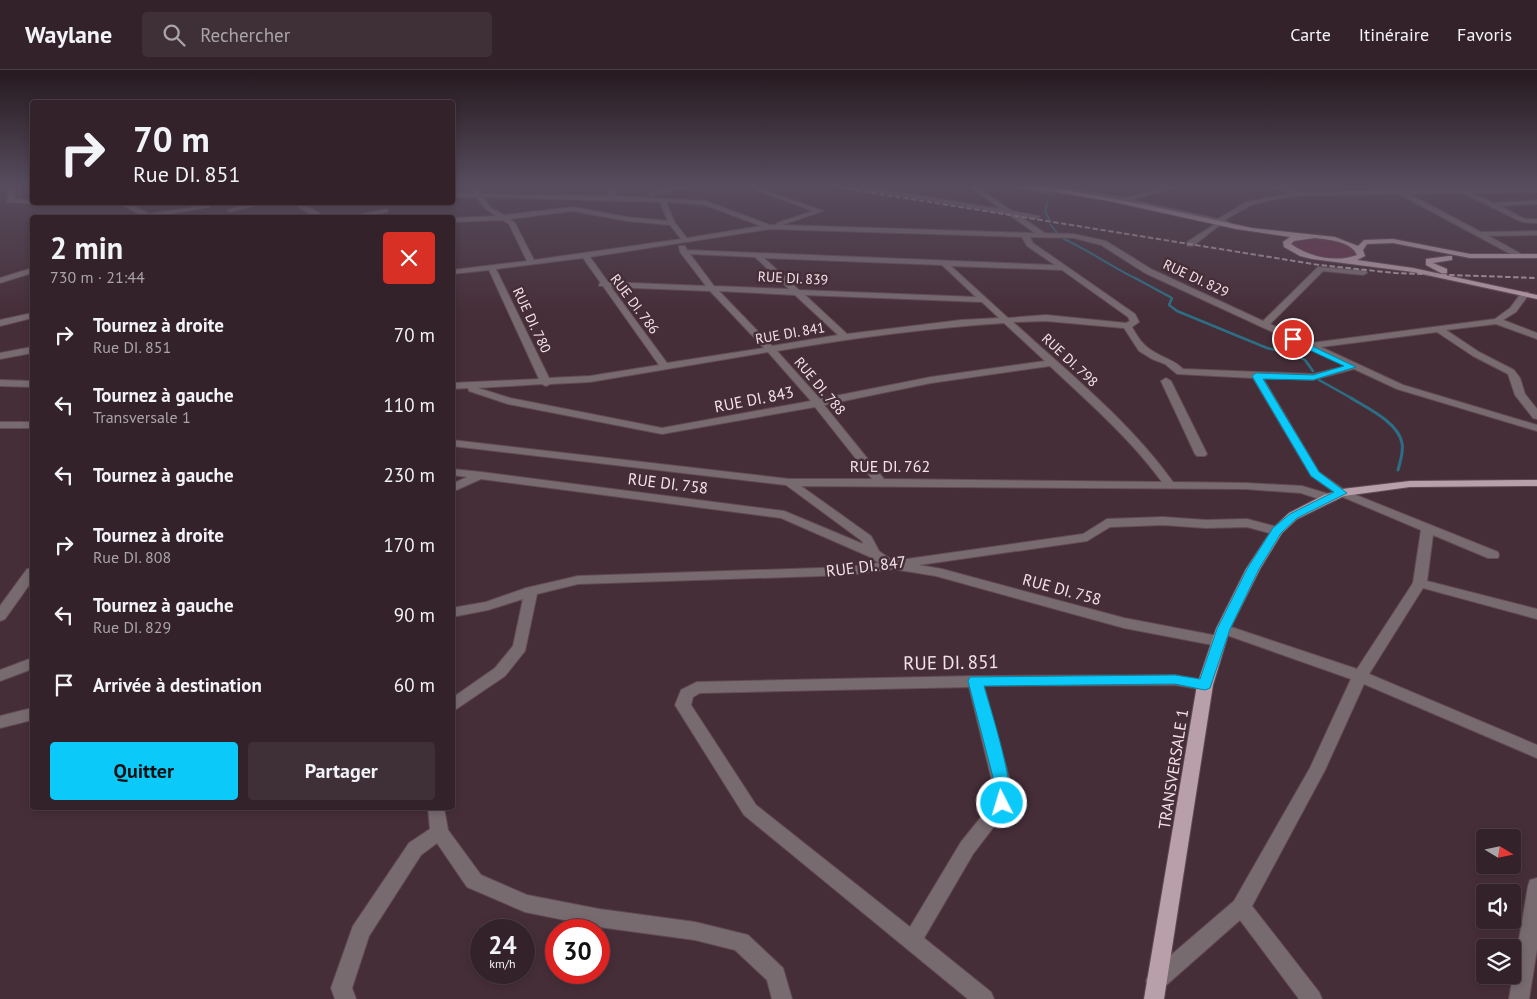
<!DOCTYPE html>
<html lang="fr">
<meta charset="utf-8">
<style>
body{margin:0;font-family:"PT Sans",sans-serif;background:#3f2f36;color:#f1f3f6;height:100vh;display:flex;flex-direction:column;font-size:19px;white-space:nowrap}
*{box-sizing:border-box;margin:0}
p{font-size:16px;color:#a9a4a8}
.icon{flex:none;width:28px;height:28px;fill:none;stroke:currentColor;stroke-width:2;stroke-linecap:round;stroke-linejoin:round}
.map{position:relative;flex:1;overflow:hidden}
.details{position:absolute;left:30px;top:145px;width:425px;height:595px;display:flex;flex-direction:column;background:#34222a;border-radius:5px;box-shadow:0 2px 8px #0003,0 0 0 1px #4e3f47}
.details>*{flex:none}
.hud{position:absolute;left:30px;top:30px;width:425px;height:105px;border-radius:5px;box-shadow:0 2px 8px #0003,0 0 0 1px #4e3f47;background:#34222a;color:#f1f3f6;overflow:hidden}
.needle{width:32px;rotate:100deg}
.tools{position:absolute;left:1476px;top:759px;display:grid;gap:10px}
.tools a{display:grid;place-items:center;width:45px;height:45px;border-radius:5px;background:#34222a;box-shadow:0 2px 8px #0003,0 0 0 1px #4e3f47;font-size:25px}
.speed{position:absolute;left:470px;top:849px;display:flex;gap:10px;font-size:25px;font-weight:700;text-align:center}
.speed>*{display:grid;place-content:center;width:65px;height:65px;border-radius:50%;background:#34222a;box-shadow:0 2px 8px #0003,0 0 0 1px #4e3f47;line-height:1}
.speed small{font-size:12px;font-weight:400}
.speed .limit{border:8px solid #d22;background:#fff;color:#111}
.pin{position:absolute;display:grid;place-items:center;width:42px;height:42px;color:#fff;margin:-21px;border:2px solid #fff;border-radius:50%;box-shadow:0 1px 5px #0007}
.me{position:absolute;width:55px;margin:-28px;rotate:355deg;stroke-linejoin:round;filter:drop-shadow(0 0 4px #0008)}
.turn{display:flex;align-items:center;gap:18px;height:105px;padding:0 20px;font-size:22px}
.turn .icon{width:65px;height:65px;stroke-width:2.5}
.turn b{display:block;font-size:35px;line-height:42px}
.round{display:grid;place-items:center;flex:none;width:52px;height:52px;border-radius:5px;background:#3f2f36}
.head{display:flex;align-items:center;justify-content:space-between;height:85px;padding:0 20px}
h1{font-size:30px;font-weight:700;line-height:38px}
.action{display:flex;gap:10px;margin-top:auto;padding:10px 20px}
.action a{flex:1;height:58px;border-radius:5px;background:#0bcafa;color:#111;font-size:20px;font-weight:700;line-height:58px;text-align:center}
.action a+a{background:#3f2f36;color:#f1f3f6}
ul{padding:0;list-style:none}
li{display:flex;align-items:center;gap:15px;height:70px;padding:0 20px}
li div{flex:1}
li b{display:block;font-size:19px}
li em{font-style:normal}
header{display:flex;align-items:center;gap:30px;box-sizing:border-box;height:70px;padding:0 25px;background:#34222a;border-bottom:1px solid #4e3f47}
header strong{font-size:24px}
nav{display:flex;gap:28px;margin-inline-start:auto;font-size:18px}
.search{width:350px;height:45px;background:#3f2f36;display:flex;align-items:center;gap:12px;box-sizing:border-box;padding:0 18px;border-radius:5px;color:#a9a4a8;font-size:19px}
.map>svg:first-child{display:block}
</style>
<header>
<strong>Waylane</strong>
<div class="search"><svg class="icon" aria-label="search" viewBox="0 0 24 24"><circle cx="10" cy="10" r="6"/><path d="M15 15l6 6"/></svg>Rechercher</div>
<nav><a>Carte</a><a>Itinéraire</a><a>Favoris</a></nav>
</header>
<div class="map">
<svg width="1537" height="929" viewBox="0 0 1537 929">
<rect width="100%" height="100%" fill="#462e38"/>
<!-- green -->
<path fill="#67334a" d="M1344,115H1537V118L1402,121L1367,119Z
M1314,168L1338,171L1355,178L1358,185C1335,194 1312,186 1291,177L1292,170Z"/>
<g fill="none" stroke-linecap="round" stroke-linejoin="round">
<!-- stream-far2 -->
<path stroke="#2c6f85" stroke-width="2" d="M1047,133L1045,141L1050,151
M1050,154L1058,164
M1064,169C1090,181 1112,197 1137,209"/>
<!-- stream-far1 -->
<path stroke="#2c6f85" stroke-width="2.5" d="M1135,208L1172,228L1169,235L1177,241L1267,278L1293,284L1305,290L1313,301
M1319,310L1353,329"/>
<!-- stream -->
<path stroke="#2c6f85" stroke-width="3" d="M1351,328C1367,338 1398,352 1402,373C1404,382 1400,392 1398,400"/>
<!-- minor casing -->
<g stroke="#624b54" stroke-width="2">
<path id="minor" d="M4,115H10L15,121L13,129L32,130V132H40L37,134L7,132L9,121Z
M473,115H479L480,124L610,126L608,115H614L616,126L706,131L770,155H776L777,153L813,141L742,115H751L823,141L782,155L1035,163L1008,144L837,115H853L1001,139L967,115H974L1012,141L1039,146L1040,147L1037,149L1020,146L1045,163L1074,164L1106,171L1151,199L1263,251L1318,197L1366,201L1367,203L1363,205L1323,201L1270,254L1311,273L1495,249L1510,238L1522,222H1528L1529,224L1516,242L1503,250L1537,263V269L1496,254L1446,260L1479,282L1514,300L1520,308L1525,324L1537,339V349L1533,348L1515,325L1508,304L1473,286L1437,262L1321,277L1403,315L1537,355V361L1397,319L1354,299L1313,310L1263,308L1319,402L1346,421L1498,482L1499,485L1498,488H1488L1433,465L1427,511L1537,539V549L1423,518L1369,604L1537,675V688L1364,614L1325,700L1252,836L1319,922L1322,929H1299L1240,850L1163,918L1156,921L1149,918L1146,911L1149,904L1234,831L1310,698L1351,609L1218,562L1216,559L1218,556H1228L1357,599L1413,513L1421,460L1338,425L1311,406L1253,308L1177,304L1165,294L1152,289L1139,281L1124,258L1046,251L1013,252C1069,303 1129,351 1173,412L1246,413L1302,416L1332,425L1334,428L1328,432L1301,423L1246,419L801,416L871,466L879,481L893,491L1083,464L1107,449L1163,447L1206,450L1247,449L1281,458L1283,461L1281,464L1277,465L1247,457L1206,458L1163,455L1110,457L1087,471L919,495L942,499L1124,548L1218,566L1223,568L1225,571L1223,574L1218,576L1124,558L936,506L893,499L849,505L578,514L537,524L525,581L505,606L452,642V628L495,598L513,576L523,529L488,540L452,547V538L486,532L526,518L578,506L849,497L879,493L868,486L781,448L481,409L452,422V414L467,407L452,405V399L481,402L784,441L863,474L862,471L786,415L452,376V370L789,409H872L815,337L662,364L508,334L469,321L468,318L452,319V313L539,309L489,200L452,204V200L527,191L509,154L502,150L452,152V148L496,146L487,140L476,127H452V123L474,124ZM483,127L660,132L668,151L627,147L573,137L504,145L491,138ZM666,132L705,135L761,156L687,168L675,153ZM573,141L627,151L670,155L681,169L534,190L515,153L510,149ZM770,159L1022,167L1027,176L1055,195L687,180L685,176H679L680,182L706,216L608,212L590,187ZM1030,167L1074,168L1101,175L1145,203L1346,296L1313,304L1183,299C1174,290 1166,289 1156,283C1144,277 1138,268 1132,257L1139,252L1135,244L1033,173ZM690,184L755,187L789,219L714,216ZM583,188L600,212L599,216H603L659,295L590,306L549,308L496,199ZM764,188L942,195L976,227L799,220ZM951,196L1062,200L1128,247L1130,251L1126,253L1046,245L1008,248ZM611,217L710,221L764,278L667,293ZM719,221L795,225L838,265L772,276ZM805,225L982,232L999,248L961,250L847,264ZM1004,253L1045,291L931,307L820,329L777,281C852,268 928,258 1004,253ZM768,282L811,331L662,358L510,328L478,318L542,314L546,316L550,314L590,312ZM1050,296C1089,333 1130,368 1162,412L884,409L824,335L931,313Z
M683,115H695L651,126L648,124Z
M1003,115H1018L1056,123L1053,125Z
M1049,115L1125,128L1171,115H1182L1132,130L1218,149L1246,132L1293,123L1265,115H1277L1296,120V122L1537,118V122L1472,123L1493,133L1537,130V134L1500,136L1525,149H1537V153L1522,152L1463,123L1409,124L1481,162L1537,161V165L1489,166L1525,186L1518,188L1399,124L1304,125L1281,128L1251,135L1225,150L1230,153L1227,155L1125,132L1040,116Z
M117,132H126L149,144L207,135L210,137L146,148Z
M255,132H269L230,142L227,140Z
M292,132H300L328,148C314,148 303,141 292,132Z
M386,139L388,140V142L361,148H344Z
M1215,154L1220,155L1193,176H1187V172Z
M29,199H32V203L0,213V208Z
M32,243V248L0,256V250Z
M32,277V283L0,289V283Z
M1166,308L1171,311L1207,384L1205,386H1197L1195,384L1161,311Z
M0,310L32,311V317L0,316Z
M0,352H32V358H0Z
M32,498V511L5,549L0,551V536L27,499Z
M32,588V599L0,611V600Z
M1175,605L1210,611L1213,615L1210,619L1205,620L1175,615L984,616L1010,711L1012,733L973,784L924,868L991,922L994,929H968L744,745L675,635L681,620L697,612L975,606ZM969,617L992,711L994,731L961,772L910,857L756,735L691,635L693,627L700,623Z
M32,638V650L0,658V646Z
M428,738H444L448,760L481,805L527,825L599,839L695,852L748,865L783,898L792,929H772L767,910L735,880L695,870L599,857L525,842L467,817L437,773L421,785L369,866L352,918L356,929H335L331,918L353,856L409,773L430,759Z
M1537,808V879L1529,929H1509L1528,816L1530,810Z"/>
</g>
<!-- major casing -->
<g stroke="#624b54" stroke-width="2">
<path id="major" d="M1011,115H1040L1141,134L1252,158L1335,167L1358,176L1364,170L1393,169L1470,184H1537V188H1470L1393,173L1367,174L1363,180L1365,186L1357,190L1413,198L1537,225V229L1413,202L1312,189L1300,186L1284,177L1283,172L1290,167L1236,159L1109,131ZM1315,168C1329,170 1351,171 1357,185C1336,193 1309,187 1291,174L1294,171Z
M1449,186H1452V190L1433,193L1447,199V203H1441L1426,195V189Z
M1537,410V416L1410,417L1344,426L1297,449L1282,463L1260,499L1230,559L1213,615L1164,929H1144L1197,615L1216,559L1246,499L1273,458L1289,443L1324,425L1342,419L1410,411Z"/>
</g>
<!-- minor -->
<use href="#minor" fill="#786b70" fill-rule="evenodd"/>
<!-- major -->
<use href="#major" fill="#b99fa9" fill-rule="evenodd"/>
<!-- rail -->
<path stroke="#ad9aa1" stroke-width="2" stroke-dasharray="5.5 2.5" stroke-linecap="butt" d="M824,115L1319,195L1395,203L1537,208"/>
</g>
<!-- sky -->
<linearGradient id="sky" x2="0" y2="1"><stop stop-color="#26191f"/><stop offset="0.47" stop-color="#574c5e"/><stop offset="1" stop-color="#574c5e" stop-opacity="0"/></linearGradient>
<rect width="1537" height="245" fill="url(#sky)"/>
<!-- route -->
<path fill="#0bcafa" stroke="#0783a2" d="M1293,267L1356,297L1313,310L1263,309L1319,402L1347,423L1297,448L1281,463L1259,499L1230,559L1210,618L1205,620L1175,614L984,616C990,638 1017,720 1008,737L1002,739L997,737L994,711L968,611L970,607L1175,605L1200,609L1217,559L1247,499L1273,458L1290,444L1334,422L1311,406L1252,306L1256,303L1313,305L1344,296L1290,271V268Z"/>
<g text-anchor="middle" stroke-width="5" stroke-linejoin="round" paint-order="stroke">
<!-- far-street labels -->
<g font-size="14" fill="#f3e3e9" stroke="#462e38">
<text transform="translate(793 208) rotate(3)" y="5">RUE DI. 839</text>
<text transform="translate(1196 208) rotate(25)" y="5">RUE DI. 829</text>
<text transform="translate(635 234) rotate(53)" y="5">RUE DI. 786</text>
<text transform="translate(532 250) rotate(65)" y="5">RUE DI. 780</text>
<text transform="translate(790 263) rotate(-10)" y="5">RUE DI. 841</text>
<text transform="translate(1070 290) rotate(43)" y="5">RUE DI. 798</text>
<text transform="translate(820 316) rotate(50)" y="5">RUE DI. 788</text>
</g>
<!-- street labels -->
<g font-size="16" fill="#f3e3e9" stroke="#462e38">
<text transform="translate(754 329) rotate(-11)" y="6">RUE DI. 843</text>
<text x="890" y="402">RUE DI. 762</text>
<text transform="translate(668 413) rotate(7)" y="6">RUE DI. 758</text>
<text transform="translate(866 496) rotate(-7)" y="6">RUE DI. 847</text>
<text transform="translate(1062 519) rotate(15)" y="6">RUE DI. 758</text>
<text transform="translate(1173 699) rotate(-81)" y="6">TRANSVERSALE 1</text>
</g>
<!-- near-street labels -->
<g font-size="19" fill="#f3e3e9" stroke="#462e38">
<text transform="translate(951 592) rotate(-1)" y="7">RUE DI. 851</text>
</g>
</g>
</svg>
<div class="tools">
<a><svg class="needle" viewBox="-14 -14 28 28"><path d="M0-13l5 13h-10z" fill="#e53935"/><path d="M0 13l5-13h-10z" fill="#a9a4a8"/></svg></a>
<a><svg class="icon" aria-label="sound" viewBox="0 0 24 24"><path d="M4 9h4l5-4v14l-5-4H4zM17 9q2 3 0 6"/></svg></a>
<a><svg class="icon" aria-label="layers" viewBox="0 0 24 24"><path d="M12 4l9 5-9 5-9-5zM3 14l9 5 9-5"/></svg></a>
</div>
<div class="speed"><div>24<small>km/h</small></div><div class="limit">30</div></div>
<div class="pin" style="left:1293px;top:269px;background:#d93025"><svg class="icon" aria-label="arrive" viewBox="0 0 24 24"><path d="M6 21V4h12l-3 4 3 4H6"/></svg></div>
<svg class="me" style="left:1002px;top:733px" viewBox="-20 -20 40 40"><circle r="17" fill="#0bcafa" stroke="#fff" stroke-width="3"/><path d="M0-11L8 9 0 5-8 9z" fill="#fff"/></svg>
<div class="hud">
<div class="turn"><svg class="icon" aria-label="right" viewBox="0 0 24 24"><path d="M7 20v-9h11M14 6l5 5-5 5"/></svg><div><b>70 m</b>Rue DI. 851</div></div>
</div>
<section class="details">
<div class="head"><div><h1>2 min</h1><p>730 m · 21:44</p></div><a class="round" style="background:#d93025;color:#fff"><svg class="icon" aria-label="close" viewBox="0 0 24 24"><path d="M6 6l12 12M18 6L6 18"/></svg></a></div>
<ul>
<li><svg class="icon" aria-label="right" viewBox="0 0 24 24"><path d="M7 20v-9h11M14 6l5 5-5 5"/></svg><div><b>Tournez à droite</b><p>Rue DI. 851</p></div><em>70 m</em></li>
<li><svg class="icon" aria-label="left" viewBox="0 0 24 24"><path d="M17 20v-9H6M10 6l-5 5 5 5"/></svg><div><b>Tournez à gauche</b><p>Transversale 1</p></div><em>110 m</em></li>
<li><svg class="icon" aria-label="left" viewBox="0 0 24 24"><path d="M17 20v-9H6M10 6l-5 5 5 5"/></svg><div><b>Tournez à gauche</b></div><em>230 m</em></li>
<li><svg class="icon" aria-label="right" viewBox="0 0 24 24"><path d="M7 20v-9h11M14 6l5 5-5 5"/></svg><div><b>Tournez à droite</b><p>Rue DI. 808</p></div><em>170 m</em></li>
<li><svg class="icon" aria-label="left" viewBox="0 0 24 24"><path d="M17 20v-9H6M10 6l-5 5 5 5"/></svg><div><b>Tournez à gauche</b><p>Rue DI. 829</p></div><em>90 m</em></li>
<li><svg class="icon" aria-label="arrive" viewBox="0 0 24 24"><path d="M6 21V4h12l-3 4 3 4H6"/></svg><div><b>Arrivée à destination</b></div><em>60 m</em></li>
</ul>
<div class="action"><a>Quitter</a><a>Partager</a></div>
</section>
</div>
